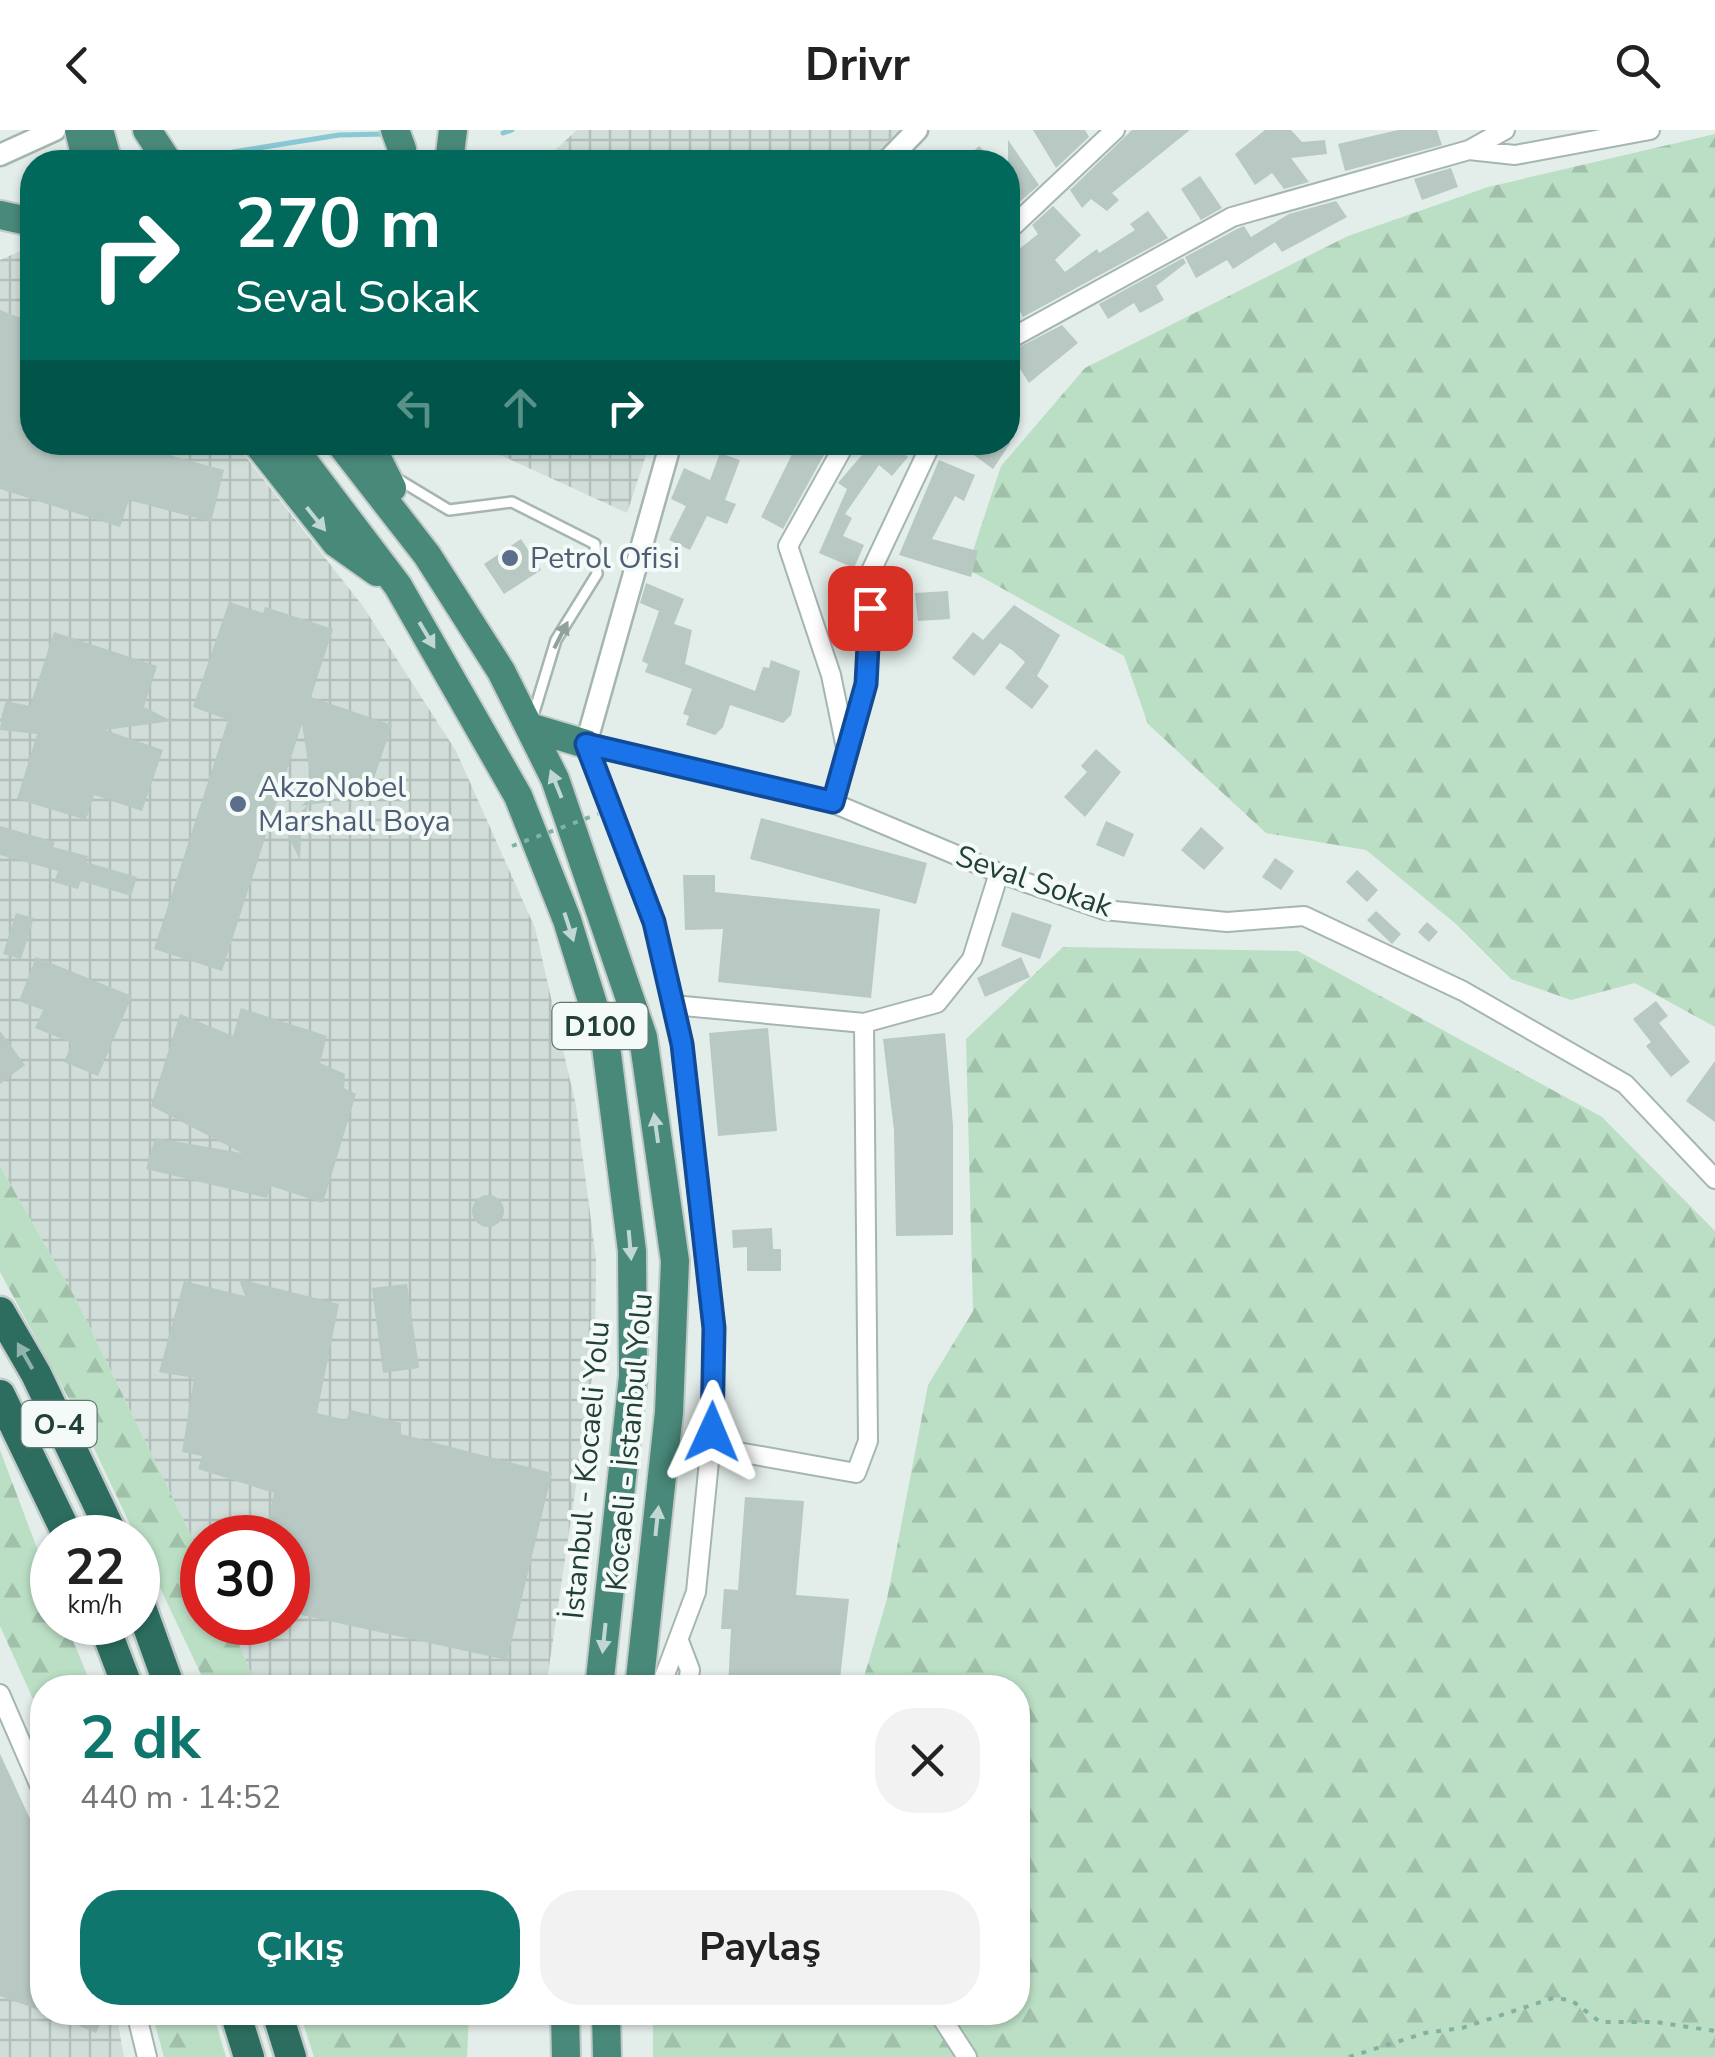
<!DOCTYPE html>
<html lang="tr">
<meta charset="utf-8">
<style>
body{margin:0;font-family:"Nunito Sans",sans-serif;background:#f2f2f2;color:#222;height:100vh;display:flex;flex-direction:column;font-size:38px;white-space:nowrap}
*{box-sizing:border-box;margin:0}
p{font-size:32px;color:#767676}
.icon{flex:none;width:55px;height:55px;fill:none;stroke:currentColor;stroke-width:2;stroke-linecap:round;stroke-linejoin:round}
.map{position:relative;flex:1;overflow:hidden}
.panel{position:absolute;left:30px;top:1545px;width:1000px;height:350px;display:flex;flex-direction:column;background:#fff;border-radius:40px;box-shadow:0 2px 8px #0004}
.panel>*{flex:none}
.hud{position:absolute;left:20px;top:20px;width:1000px;height:305px;border-radius:40px;box-shadow:0 2px 8px #0004;background:#00695c;color:#fff;overflow:hidden}
.speed{position:absolute;left:30px;top:1385px;display:flex;gap:20px;font-size:50px;font-weight:700;text-align:center}
.speed>*{display:grid;place-content:center;width:130px;height:130px;border-radius:50%;background:#fff;box-shadow:0 2px 8px #0004;line-height:1}
.speed small{font-size:25px;font-weight:400}
.speed .limit{border:15px solid #d22;background:#fff;color:#111}
.pin{position:absolute;display:grid;place-items:center;width:85px;height:85px;color:#fff;margin:-42px;border-radius:20px;box-shadow:0 5px 15px #0006}
.me{position:absolute;width:110px;margin:-55px;rotate:1deg;stroke-linejoin:round;filter:drop-shadow(0 0 8px #0008)}
.turn{display:flex;align-items:center;gap:35px;height:210px;padding:0 50px;font-size:45px}
.turn .icon{width:130px;height:130px;stroke-width:2.5}
.turn b{display:block;font-size:70px;line-height:85px}
.lanes{display:flex;align-items:center;height:95px;padding:0 50px;background:#0003;justify-content:center;gap:50px;direction:ltr}
.lanes .off{opacity:.35}
.round{display:grid;place-items:center;flex:none;width:105px;height:105px;border-radius:40px;background:#f2f2f2}
.head{display:flex;align-items:center;justify-content:space-between;height:170px;padding:0 50px}
h1{font-size:60px;font-weight:700;line-height:75px;color:#0f766e}
.primary-button{display:flex;gap:20px;margin-top:auto;padding:20px 50px}
.primary-button a{flex:1;height:115px;border-radius:40px;background:#0f766e;color:#fff;font-size:40px;font-weight:700;line-height:115px;text-align:center}
.primary-button a+a{background:#f2f2f2;color:#222}
header{display:flex;justify-content:space-between;align-items:center;height:130px;padding:0 50px;background:#fff;font-size:45px;font-weight:700}
.map>svg:first-child{display:block}
</style>
<header><svg class="icon" aria-label="back" viewBox="0 0 24 24"><path d="M15 5l-7 7 7 7"/></svg>Drivr<svg class="icon" aria-label="search" viewBox="0 0 24 24"><circle cx="10" cy="10" r="6"/><path d="M15 15l6 6"/></svg></header>
<div class="map">
<svg width="1715" height="1927" viewBox="0 0 1715 1927">
<defs>
<pattern id="industrial-grid" width="8" height="8" patternUnits="userSpaceOnUse" patternTransform="scale(2.5)"><rect width="8" height="8" fill="#d1ddd8"/><path d="M0 4h8M4 0v8" fill="none" stroke="#b3bfba"/></pattern>
<pattern id="forest-firs" width="22" height="20" patternUnits="userSpaceOnUse" patternTransform="scale(2.5)"><rect width="22" height="20" fill="#bbdfc5"/><path d="M5 1l3.5 6h-7zM16 11l3.5 6h-7z" fill="#a0c0aa"/></pattern>
</defs>
<rect width="100%" height="100%" fill="#e3ede9"/>
<!-- industrial -->
<path fill="url(#industrial-grid)" d="M577,0H899L869,32H491L554,21Z
M32,116V312L235,313L362,475L456,621L535,798L576,976L596,1129L595,1228L546,1557H257L230,1493L288,1492V1408H202V1428L77,1171L0,1036V130Z
M474,313H650L627,383Z
M0,1624L42,1715V1882L116,1883L124,1927H0Z"/>
<!-- forest -->
<path fill="url(#forest-firs)" d="M1715,4V897L1635,853L1571,870L1511,849L1456,794L1366,720L1266,703L1148,594L1124,526L967,439L1001,336L1085,238L1348,106L1488,57Z
M1063,817L1298,821L1602,987L1715,1101V1927H653V1883L1018,1882V1558L861,1557L887,1469L928,1255L973,1181L966,909Z
M0,1036L77,1171L202,1428V1492L230,1493L257,1557H207L82,1293L0,1142Z
M0,1320L52,1458V1492L66,1493L92,1557L42,1558V1589L0,1496Z
M152,1883H213L226,1927H164Z
M300,1883H469L467,1927H314Z"/>
<g fill="none" stroke-linecap="round" stroke-linejoin="round">
<!-- stream -->
<path stroke="#89c8d4" stroke-width="5" d="M503,3L512,0
M233,22L339,5L385,4"/>
</g>
<!-- building -->
<path fill="#b8c8c2" d="M1033,0H1085L1089,7L1056,38Z
M1132,0H1190L1112,63L1119,70L1107,81L1091,69L1082,78L1070,60Z
M1265,0H1291L1302,12L1325,10L1327,24L1291,28L1309,52L1284,59L1272,43L1255,55L1235,24Z
M1398,0H1437L1442,15L1345,41L1338,14Z
M1008,10L1039,55L1008,82Z
M979,16L995,32H962Z
M1451,38L1458,57L1422,70L1414,49Z
M1200,46L1222,78L1201,90L1181,59Z
M1336,71L1347,87L1282,122L1275,112L1233,139L1227,130L1196,148L1185,127L1237,99L1244,96L1251,107L1289,84Z
M1053,76L1081,105L1055,130L1065,142L1097,119L1099,123L1135,100L1130,94L1148,81L1168,108L1023,187L1008,158V128L1038,104L1032,95Z
M1183,128L1186,133L1156,156L1164,170L1140,183L1134,173L1108,189L1099,174Z
M32,178V312H148L146,319L224,340L211,392L129,370L120,397L0,359V180L21,188Z
M1062,195L1078,213L1029,253L1019,237L1008,255V223Z
M798,312H831L783,399L761,387Z
M873,312H891L908,327L892,346L879,335L845,384L852,388L843,406L864,415L854,438L819,423L847,359L838,353Z
M956,312H1011L993,339Z
M720,323L740,330L725,370L736,374L727,394L707,386L690,420L669,410L686,376L671,369L684,338L710,350Z
M939,330L975,345L964,371L955,366L932,409L978,421L971,447L899,425Z
M521,409L541,440L504,464L484,434Z
M646,453L684,469L674,494L692,500L685,534L755,561L763,537L769,538L771,530L800,541L791,585L783,593L730,575L723,597L715,605L686,595L689,586L683,584L692,559L645,542L648,534L642,531L659,481L640,473Z
M948,461L950,489L918,491L915,463Z
M229,472L263,483L265,477L333,499L311,567L392,595L369,663L332,650L329,672L301,676L313,665L302,594L222,841L154,819L228,590L193,577Z
M1014,475L1060,505L1037,546L1049,556L1032,579L1005,558L1025,532L1012,520L1000,513L974,546L952,528L973,502L983,510Z
M54,502L157,536L144,577L172,591L105,600L163,620L142,681L94,665L86,690L17,669L37,604L0,600L2,584L6,571L30,576Z
M1096,619L1121,642L1085,687L1064,667L1087,642L1081,636Z
M308,675L301,705L300,730L284,698Z
M761,688L927,733L916,774L750,729Z
M1106,691L1134,704L1124,727L1096,715Z
M0,696L55,712L53,717L88,726L86,732L137,747L131,766L81,751L78,759L54,752L58,741L0,725Z
M1201,697L1224,718L1204,740L1181,720Z
M1275,728L1294,741L1281,760L1262,747Z
M1357,740L1378,760L1367,772L1346,752Z
M683,745H715V762L880,779L871,868L718,852L723,799L685,800Z
M1376,781L1401,804L1392,814L1367,790Z
M1012,782L1052,795L1040,829L1001,816Z
M16,783L34,788L21,829L3,824Z
M1427,792L1438,802L1429,812L1418,802Z
M36,827L132,866L98,946L64,932L72,913L35,898L43,880L19,871Z
M1021,827L1030,847L985,867L977,848Z
M1656,871L1668,886L1659,893L1690,932L1671,947L1646,916L1651,912L1633,889Z
M241,878L327,906L320,933L345,944L344,958L356,964L323,1073L271,1056L267,1068L146,1039L155,1008L242,1023L151,976L180,884L233,906Z
M768,898L777,1001L718,1006L709,903Z
M0,901L25,935L0,954Z
M945,903L953,995V1105L896,1106L894,1000L883,909Z
M1715,931V992L1686,971Z
M472 1081a16 16 0 1 1 32 0a16 16 0 1 1-32 0Z
M772,1098L773,1119H781V1141H747V1117L733,1118L732,1100Z
M239,1149L339,1174L317,1283L346,1290L351,1280L371,1285L401,1293V1304L552,1343L507,1530L288,1482V1408H265L274,1363L198,1339L202,1326L182,1322L194,1248L159,1242L184,1151L245,1166Z
M407,1154L419,1238L383,1243L372,1158Z
M745,1367L804,1371L796,1465L849,1469L839,1558H728L731,1499H721L724,1459L738,1460Z
M0,1624L42,1715V1881L0,1866Z
M47,1882H105L96,1903Z"/>
<g fill="none" stroke-linecap="round" stroke-linejoin="round">
<!-- service casing -->
<g stroke="#a5b6b0" stroke-width="14">
<path id="service" d="M396,348L449,380L512,372L595,414L597,444L556,510L532,589"/>
</g>
<!-- minor casing -->
<g stroke="#a5b6b0" stroke-width="22">
<path id="minor" d="M1469,20L1515,25L1650,0
M1008,101L1115,0
M1008,210L1232,87L1469,20L1505,0
M846,312L788,416L831,545L846,618
M586,614L833,673L999,743L1104,780L1227,792L1304,786L1463,861L1625,954L1715,1049
M586,614L654,792L681,914L713,1199L712,1301L696,1462L660,1558
M833,673L866,553L871,441L932,312
M673,875L864,893L937,873L972,829L999,743
M710,1317L856,1343L868,1311L864,893
M679,1511L690,1540L687,1558
M0,1564L42,1661
M136,1882L147,1927
M938,1882L967,1927"/>
</g>
<!-- tertiary casing -->
<g stroke="#a5b6b0" stroke-width="25">
<path id="tertiary" d="M0,25L55,0
M886,32L917,0
M586,614L671,312"/>
</g>
<!-- trunk casing -->
<g stroke="#c1cac7" stroke-width="32">
<path id="trunk" d="M79,0L87,32
M99,0L108,32
M147,0L168,32
M395,0L402,19L399,32
M449,32L453,0
M0,85L32,92
M256,312L336,413L377,442
M289,312L398,456L518,666L567,790L606,916L632,1121L633,1246L599,1558
M339,312L427,425L501,541L555,649L643,907L675,1131L669,1282L639,1558
M369,312L392,358
M529,597L586,614
M565,1882L566,1927
M606,1882L607,1927"/>
</g>
<!-- motorway casing -->
<g stroke="#c1cac7" stroke-width="35">
<path id="motorway" d="M0,1182L36,1244L114,1408
M0,1265L69,1408
M138,1469L170,1558
M103,1492L128,1558
M235,1882L249,1927
M277,1882L291,1927"/>
</g>
<!-- path -->
<path stroke="#82b2a3" stroke-width="4" stroke-dasharray="5 8" stroke-linecap="butt" d="M1349,1927L1425,1903L1462,1898L1553,1868L1571,1870L1600,1892H1656L1715,1901"/>
<!-- service -->
<use href="#service" stroke="#fff" stroke-width="9"/>
<!-- minor -->
<use href="#minor" stroke="#fff" stroke-width="18"/>
<!-- tertiary -->
<use href="#tertiary" stroke="#fff" stroke-width="20"/>
<!-- trunk -->
<use href="#trunk" stroke="#49897a" stroke-width="28"/>
<!-- motorway -->
<use href="#motorway" stroke="#2c6d60" stroke-width="30"/>
<!-- path-bridge -->
<path stroke="#82b2a3" stroke-width="4" stroke-dasharray="5 8" stroke-linecap="butt" d="M512,716L598,684"/>
</g>
<!-- one-way arrows -->
<defs><path id="oneway-solid" d="M-6-.8H1V-3.2L6.5 0L1 3.2V.8H-6Z" transform="scale(2.5)"/></defs>
<g fill="#c1d8d2">
<use href="#oneway-solid" transform="translate(316 389) rotate(51)"/>
<use href="#oneway-solid" transform="translate(427 505) rotate(59)"/>
<use href="#oneway-solid" transform="translate(556 654) rotate(-112)"/>
<use href="#oneway-solid" transform="translate(569 797) rotate(72)"/>
<use href="#oneway-solid" transform="translate(656 998) rotate(-98)"/>
<use href="#oneway-solid" transform="translate(630 1115) rotate(85)"/>
<use href="#oneway-solid" transform="translate(657 1391) rotate(-84)"/>
<use href="#oneway-solid" transform="translate(604 1508) rotate(96)"/>
</g>
<use fill="#90a09c" href="#oneway-solid" transform="translate(561 505) rotate(-63)"/>
<use fill="#90b4ac" href="#oneway-solid" transform="translate(25 1226) rotate(-120)"/>
<g fill="none" stroke-linecap="round" stroke-linejoin="round">
<!-- route casing -->
<g stroke="#114b97" stroke-width="25">
<path id="route" d="M712,1302L714,1198L682,914L654,792L586,614L833,672L866,554L870,478"/>
</g>
<!-- route -->
<use href="#route" stroke="#1a73e8" stroke-width="18"/>
</g>
<!-- markers -->
<g fill="#5c6f8a" stroke="#f4faf7" stroke-width="4">
<circle cx="510" cy="428" r="10"/>
<circle cx="238" cy="674" r="10"/>
</g>
<g text-anchor="middle" stroke-width="8" stroke-linejoin="round" paint-order="stroke">
<!-- shield labels -->
<g fill="#f4faf7" stroke="#617871" stroke-width="2.5">
<rect x="552.5" y="873" width="95" height="46" rx="8"/>
<rect x="21.5" y="1271" width="75" height="46" rx="8"/>
</g>
<g font-size="28" font-weight="bold" fill="#224038">
<text x="600" y="906">D100</text>
<text x="59" y="1304">O-4</text>
</g>
<!-- service labels -->
<g font-size="30" fill="#4e5e75" stroke="#f4faf7" text-anchor="start">
<text x="530" y="438">Petrol Ofisi</text>
<text x="258" y="667">AkzoNobel<tspan x="258" dy="34">Marshall Boya</tspan></text>
</g>
<!-- street labels -->
<g font-size="30" fill="#224038" stroke="#f4faf7">
<text transform="translate(1034 751) rotate(19)" y="10">Seval Sokak</text>
<text transform="translate(629 1312) rotate(-85)" y="10">Kocaeli - İstanbul Yolu</text>
<text transform="translate(586 1340) rotate(-85)" y="10">İstanbul - Kocaeli Yolu</text>
</g>
</g>
</svg>
<div class="speed"><div>22<small>km/h</small></div><div class="limit">30</div></div>
<div class="pin" style="left:870px;top:478px;background:#d93025"><svg class="icon" aria-label="arrive" viewBox="0 0 24 24"><path d="M6 21V4h12l-3 4 3 4H6"/></svg></div>
<svg class="me" style="left:712px;top:1302px" viewBox="-20 -20 40 40"><path d="M0-17L14 15 0 8-14 15z" fill="#1a73e8" stroke="#fff" stroke-width="4"/></svg>
<div class="hud">
<div class="turn"><svg class="icon" aria-label="right" viewBox="0 0 24 24"><path d="M7 20v-9h11M14 6l5 5-5 5"/></svg><div><b>270 m</b>Seval Sokak</div></div>
<div class="lanes"><svg class="icon off" aria-label="left" viewBox="0 0 24 24"><path d="M17 20v-9H6M10 6l-5 5 5 5"/></svg><svg class="icon off" aria-label="ahead" viewBox="0 0 24 24"><path d="M12 20V5M6 11l6-6 6 6"/></svg><svg class="icon" aria-label="right" viewBox="0 0 24 24"><path d="M7 20v-9h11M14 6l5 5-5 5"/></svg></div>
</div>
<section class="panel">
<div class="head"><div><h1>2 dk</h1><p>440 m · 14:52</p></div><a class="round"><svg class="icon" aria-label="close" viewBox="0 0 24 24"><path d="M6 6l12 12M18 6L6 18"/></svg></a></div>
<div class="primary-button"><a>Çıkış</a><a>Paylaş</a></div>
</section>
</div>
